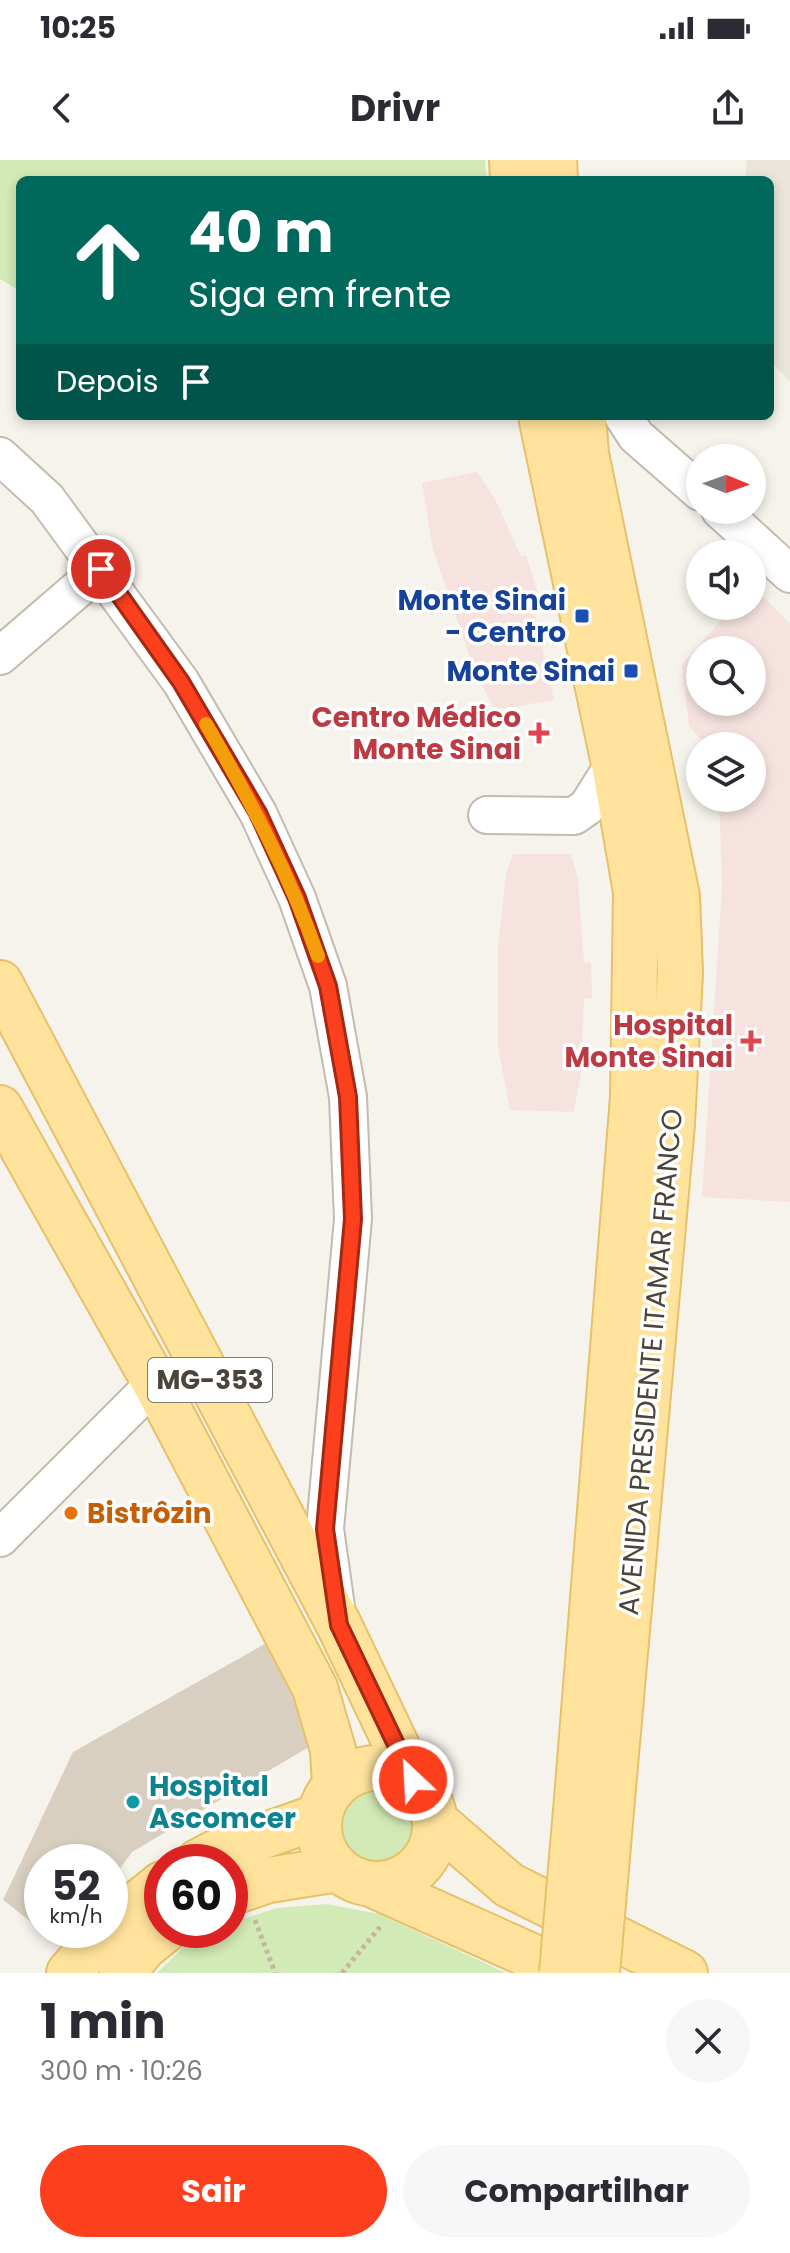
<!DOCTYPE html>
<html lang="pt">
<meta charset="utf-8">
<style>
body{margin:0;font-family:Poppins,sans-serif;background:#f7f7f7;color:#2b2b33;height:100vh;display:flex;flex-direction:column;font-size:30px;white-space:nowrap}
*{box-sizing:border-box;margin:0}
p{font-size:26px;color:#7c7c81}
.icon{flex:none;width:44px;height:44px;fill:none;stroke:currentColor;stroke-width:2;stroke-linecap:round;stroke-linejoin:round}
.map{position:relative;height:1813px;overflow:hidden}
.panel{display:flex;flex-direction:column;background:#fff;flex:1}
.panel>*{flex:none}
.banner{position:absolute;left:16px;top:16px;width:758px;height:244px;border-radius:12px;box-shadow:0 4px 12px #0003;background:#00695c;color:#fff;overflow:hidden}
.needle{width:52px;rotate:91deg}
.buttons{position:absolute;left:686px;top:284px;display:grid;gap:16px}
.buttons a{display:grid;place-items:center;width:80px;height:80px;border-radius:50%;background:#fff;box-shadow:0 4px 12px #0003;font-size:40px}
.speed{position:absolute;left:24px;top:1684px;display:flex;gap:16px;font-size:40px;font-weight:700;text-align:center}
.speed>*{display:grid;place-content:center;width:104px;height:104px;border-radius:50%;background:#fff;box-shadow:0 4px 12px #0003;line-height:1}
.speed small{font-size:20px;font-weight:400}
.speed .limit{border:12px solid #d22;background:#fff;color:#111}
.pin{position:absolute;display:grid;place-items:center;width:68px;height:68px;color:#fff;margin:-34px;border:4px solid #fff;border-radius:50%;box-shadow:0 2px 8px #0007}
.me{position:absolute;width:88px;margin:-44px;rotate:335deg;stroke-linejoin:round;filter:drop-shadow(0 0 6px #0008)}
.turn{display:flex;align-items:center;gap:28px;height:168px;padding:0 40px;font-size:36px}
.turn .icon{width:104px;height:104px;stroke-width:2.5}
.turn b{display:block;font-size:56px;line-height:68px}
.then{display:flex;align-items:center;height:76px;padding:0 40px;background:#0003;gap:16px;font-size:30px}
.round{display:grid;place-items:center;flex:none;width:84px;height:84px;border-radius:42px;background:#f7f7f7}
.headline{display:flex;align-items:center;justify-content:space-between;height:136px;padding:0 40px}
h1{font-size:48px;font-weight:700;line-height:60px}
.cta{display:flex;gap:16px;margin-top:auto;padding:16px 40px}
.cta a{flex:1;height:92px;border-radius:48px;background:#fc3f1d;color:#fff;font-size:32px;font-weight:700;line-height:92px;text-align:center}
.cta a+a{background:#f7f7f7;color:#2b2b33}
.status{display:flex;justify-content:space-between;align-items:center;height:56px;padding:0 40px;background:#fff;direction:ltr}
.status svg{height:22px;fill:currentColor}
header{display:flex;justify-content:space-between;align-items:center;height:104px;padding:0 40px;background:#fff;font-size:36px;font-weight:700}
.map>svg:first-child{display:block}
</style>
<div class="status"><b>10:25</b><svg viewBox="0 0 49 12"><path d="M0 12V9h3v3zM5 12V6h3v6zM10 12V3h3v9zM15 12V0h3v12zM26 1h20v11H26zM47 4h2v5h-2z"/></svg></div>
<header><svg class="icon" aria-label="back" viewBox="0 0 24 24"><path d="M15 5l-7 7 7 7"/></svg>Drivr<svg class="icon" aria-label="share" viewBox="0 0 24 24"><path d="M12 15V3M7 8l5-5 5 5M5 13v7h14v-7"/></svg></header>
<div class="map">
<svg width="790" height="1813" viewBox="0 0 790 1813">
<rect width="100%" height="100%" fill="#f6f3ec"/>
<!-- residential -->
<path fill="#eae5da" d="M747,0H790V222L770,201V20H745Z"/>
<!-- medical -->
<path fill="#f6e3e0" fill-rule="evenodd" d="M477,312L495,339L521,396L526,395L538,433L531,436L554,540L494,550L472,503L433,390L422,323Z
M753,426L790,464V1042L702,1037L722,725L719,638H752V586H707L689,566L682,504L734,446H752ZM700,490H752V542H700Z
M513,694H571L578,719L584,802L591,803L592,838H584L581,913L574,952L510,950L498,887V786L506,714Z"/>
<!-- green -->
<path fill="#d2eab5" d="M0,0H485L487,20H20V131L0,119Z
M340 1670a41 41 0 1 1 82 0a41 41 0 1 1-82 0Z
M327,1744L379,1754L506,1813H157L197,1774L230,1770V1763L277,1748Z"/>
<!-- building -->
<path fill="#d8cfc1" d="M270,1481L319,1581L132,1692L110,1723V1702H42V1770H77L64,1788L3,1740L73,1592Z"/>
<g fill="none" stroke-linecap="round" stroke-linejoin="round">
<!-- minor casing -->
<g stroke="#c2bbae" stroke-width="40">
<path id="minor" d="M623,256L636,276L700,332
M0,296L47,339L181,522L258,653L297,738L328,826L348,937L353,1059L325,1369L336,1447
M720,350L790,414
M0,496L101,409
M487,655L574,656L587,647L614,604
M0,1378L155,1223"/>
</g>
<!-- major casing -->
<g stroke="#e6c16a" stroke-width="48">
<path id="major" d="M512,0L513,20
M554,0L555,20
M541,256L614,604L636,732L633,937L577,1639
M583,256L586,294L677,736L680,813L672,964L612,1639
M0,823L339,1465L413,1620
M0,948L155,1223L315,1528L333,1590L335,1626
M319 1666a58 58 0 1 1 116 0a58 58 0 1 1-116 0Z
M435,1661L509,1725L685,1813
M198,1702L215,1693L320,1656
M371,1724L569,1813
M230,1733L269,1720L338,1709
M110,1766L162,1724
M69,1813L106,1770
M122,1813L144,1787L165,1770"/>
</g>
<!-- path -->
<path stroke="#c4b79f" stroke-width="5" stroke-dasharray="4 4" stroke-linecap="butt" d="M255,1760L275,1813
M342,1813L380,1767"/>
<!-- minor -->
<use href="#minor" stroke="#fff" stroke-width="36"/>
<!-- major -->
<use href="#major" stroke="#ffe39c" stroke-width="44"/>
<!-- major-bridge casing -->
<g stroke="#e6c16a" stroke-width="48" stroke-linecap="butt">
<path id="major-bridge" d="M562,1813L577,1639
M597,1813L612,1639"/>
</g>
<!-- major-bridge -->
<use href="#major-bridge" stroke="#ffe39c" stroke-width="44"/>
</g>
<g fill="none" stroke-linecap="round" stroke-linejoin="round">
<!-- route casing -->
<g stroke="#a42913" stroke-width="20">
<path id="route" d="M101,409L181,522L258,653L297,738L328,826L348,937L353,1059L325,1369L339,1465L413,1620"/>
</g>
<!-- route -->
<use href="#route" stroke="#fc3f1d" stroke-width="14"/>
<!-- slow -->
<path stroke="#f59e0b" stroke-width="14" d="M206,564C250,640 289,713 318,796"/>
</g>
<!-- markers -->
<g fill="#1a4fb4" stroke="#fff" stroke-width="3">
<rect x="574" y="448" width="16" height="16" rx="4"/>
<rect x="623" y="503" width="16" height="16" rx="4"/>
</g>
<g fill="#e0444e" stroke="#fff" stroke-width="3">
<path d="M535 561h8v8h8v8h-8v8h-8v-8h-8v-8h8z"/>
<path d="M747 869h8v8h8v8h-8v8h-8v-8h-8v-8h8z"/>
</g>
<circle fill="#e8710a" stroke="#fff" stroke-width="3" cx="71" cy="1353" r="8"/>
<circle fill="#0f9aa8" stroke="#fff" stroke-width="3" cx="133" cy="1642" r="8"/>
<g text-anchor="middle" stroke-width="7" stroke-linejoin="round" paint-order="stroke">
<!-- shield labels -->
<rect fill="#fff" stroke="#817c74" stroke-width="2" x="148" y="1198" width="124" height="44" rx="6"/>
<g font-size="26" font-weight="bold" fill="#4b4439">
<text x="210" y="1229">MG-353</text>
</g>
<!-- transit labels -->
<g font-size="28" font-weight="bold" fill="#164399" stroke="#fff" text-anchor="end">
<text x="566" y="450">Monte Sinai<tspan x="566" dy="32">- Centro</tspan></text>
<text x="615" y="521">Monte Sinai</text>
</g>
<!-- health labels -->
<g font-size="28" font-weight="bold" fill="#be3a42" stroke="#fff" text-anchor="end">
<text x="521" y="567">Centro Médico<tspan x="521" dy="32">Monte Sinai</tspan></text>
<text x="733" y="875">Hospital<tspan x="733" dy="32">Monte Sinai</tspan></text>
</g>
<!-- street labels -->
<g font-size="28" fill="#4b4439" stroke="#fff">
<text transform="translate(650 1202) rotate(-85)" y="10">AVENIDA PRESIDENTE ITAMAR FRANCO</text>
</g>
<!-- food labels -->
<g font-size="28" font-weight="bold" fill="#c56008" stroke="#fff" text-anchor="start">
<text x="87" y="1363">Bistrôzin</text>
</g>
<!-- culture labels -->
<g font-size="28" font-weight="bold" fill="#0d838f" stroke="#fff" text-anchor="start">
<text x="149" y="1636">Hospital<tspan x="149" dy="32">Ascomcer</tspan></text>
</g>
</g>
</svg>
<div class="buttons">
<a><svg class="needle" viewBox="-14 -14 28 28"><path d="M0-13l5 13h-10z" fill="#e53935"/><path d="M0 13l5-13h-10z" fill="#7c7c81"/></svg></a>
<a><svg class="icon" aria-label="sound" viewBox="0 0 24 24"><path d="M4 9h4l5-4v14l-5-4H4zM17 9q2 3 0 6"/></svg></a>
<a><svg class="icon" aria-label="search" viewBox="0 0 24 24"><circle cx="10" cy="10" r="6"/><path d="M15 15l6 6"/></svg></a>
<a><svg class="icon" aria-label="layers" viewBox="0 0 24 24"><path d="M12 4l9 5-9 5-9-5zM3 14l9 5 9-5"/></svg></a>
</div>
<div class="speed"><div>52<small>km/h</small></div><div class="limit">60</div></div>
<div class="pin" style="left:101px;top:409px;background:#d93025"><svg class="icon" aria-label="arrive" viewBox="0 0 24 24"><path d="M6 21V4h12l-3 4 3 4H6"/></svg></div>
<svg class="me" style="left:413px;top:1620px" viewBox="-20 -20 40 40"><circle r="17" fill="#fc3f1d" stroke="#fff" stroke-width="3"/><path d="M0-11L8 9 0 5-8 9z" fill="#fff"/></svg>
<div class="banner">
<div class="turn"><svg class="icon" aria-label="ahead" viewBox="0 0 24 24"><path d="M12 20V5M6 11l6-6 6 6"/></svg><div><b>40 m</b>Siga em frente</div></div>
<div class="then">Depois<svg class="icon" aria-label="arrive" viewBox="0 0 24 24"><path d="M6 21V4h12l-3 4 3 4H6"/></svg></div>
</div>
</div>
<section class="panel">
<div class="headline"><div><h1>1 min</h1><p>300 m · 10:26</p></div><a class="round"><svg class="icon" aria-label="close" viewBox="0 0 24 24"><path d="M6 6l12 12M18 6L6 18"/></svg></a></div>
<div class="cta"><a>Sair</a><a>Compartilhar</a></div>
</section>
